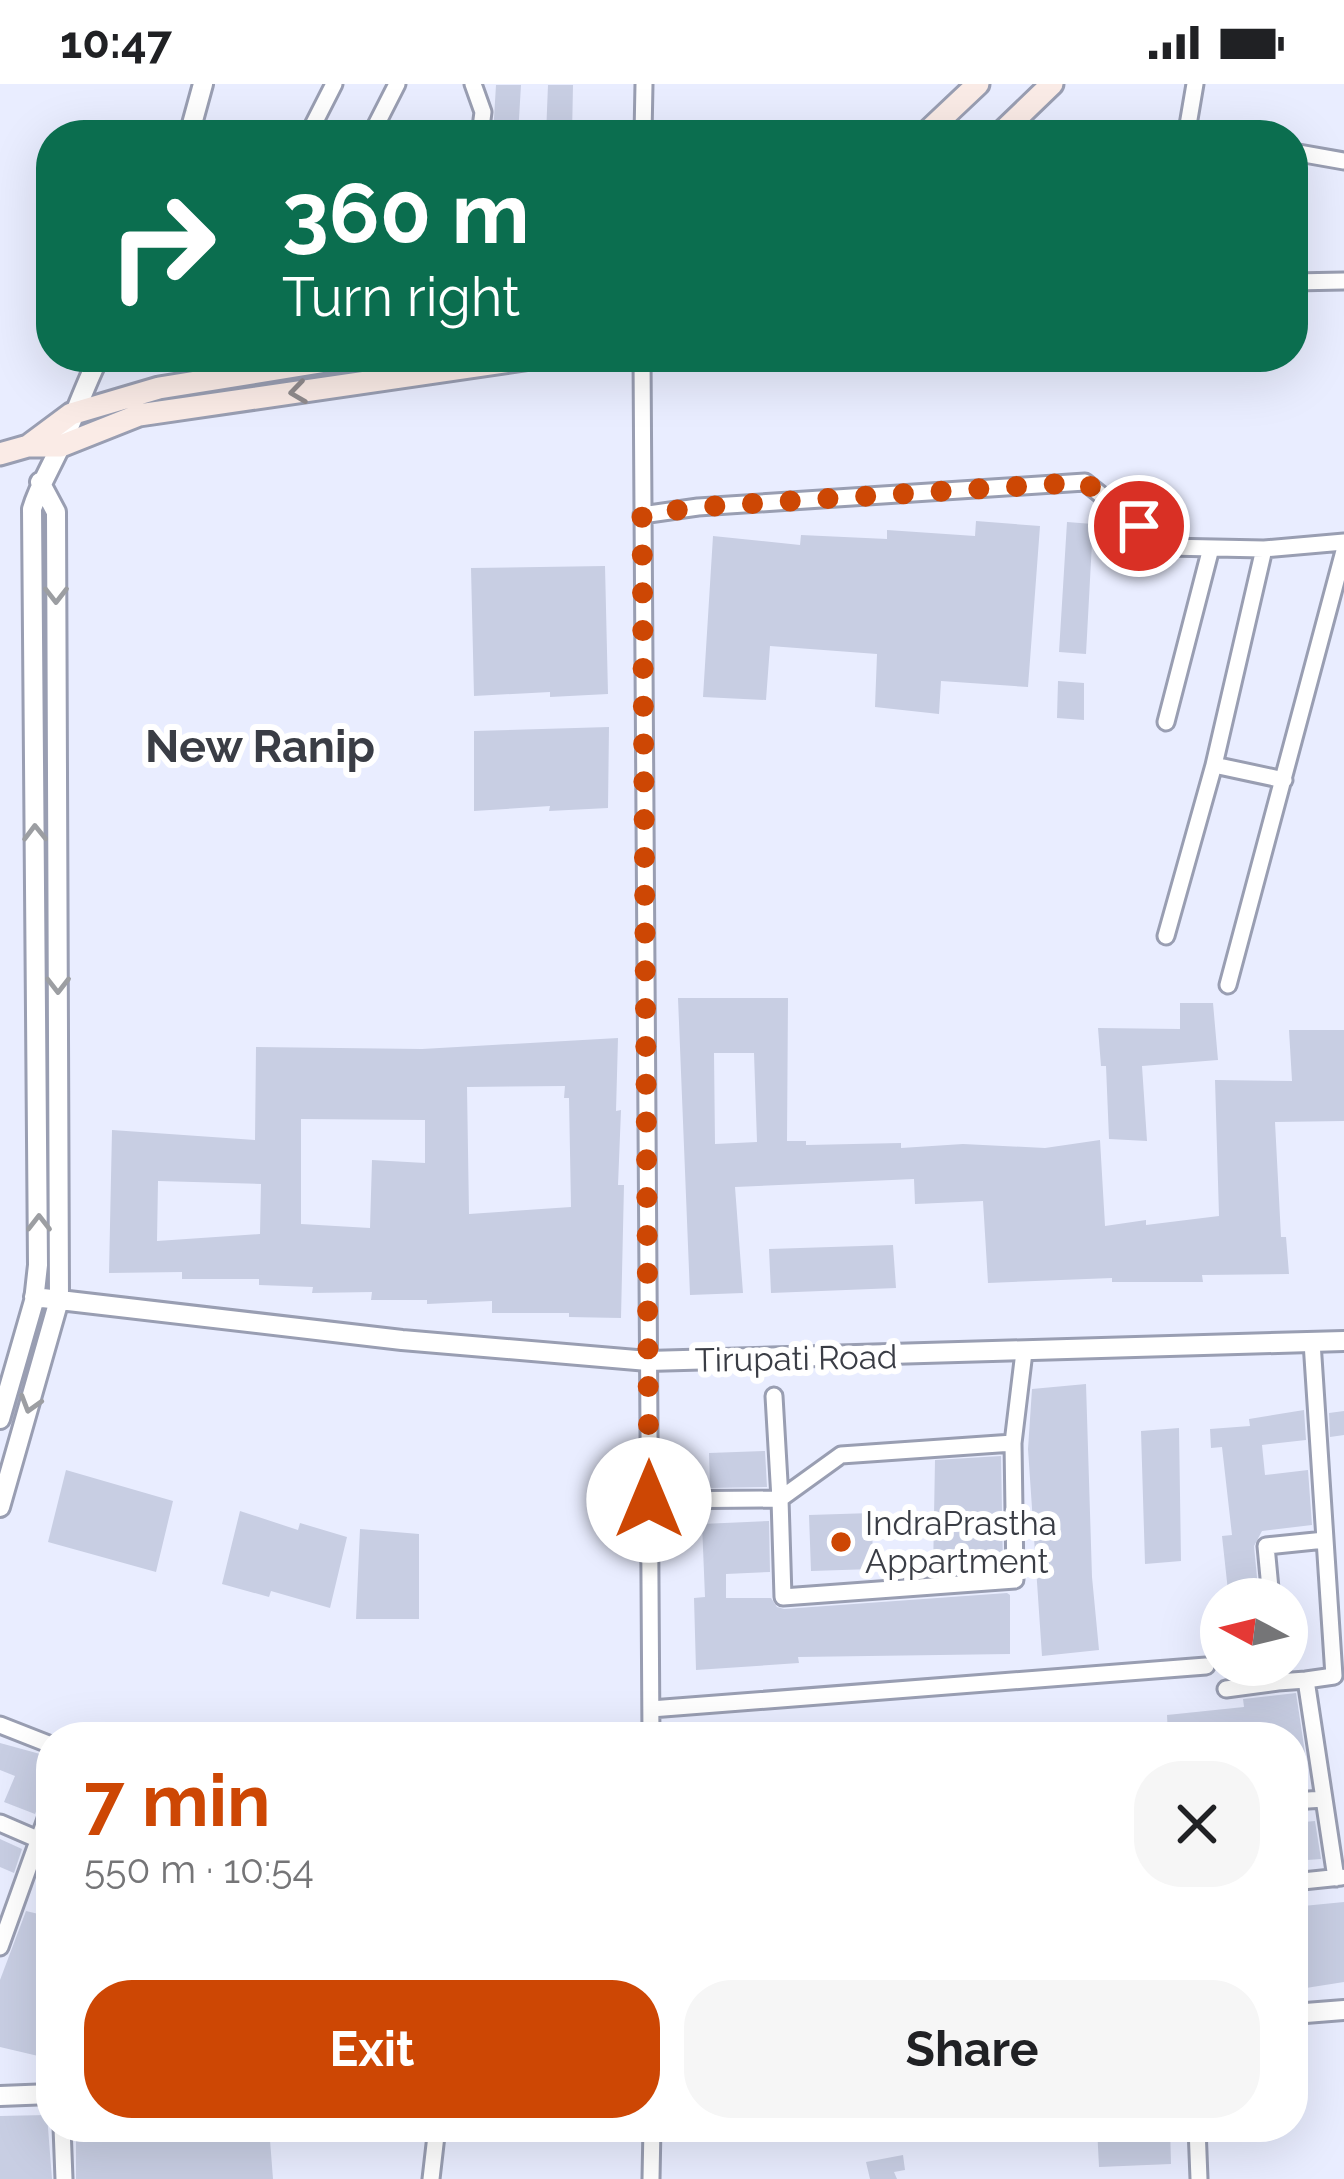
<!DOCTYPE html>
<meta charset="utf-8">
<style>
body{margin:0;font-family:Raleway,sans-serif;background:#f6f6f6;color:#202124;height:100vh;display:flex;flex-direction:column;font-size:45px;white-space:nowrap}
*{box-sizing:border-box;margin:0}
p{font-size:39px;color:#757577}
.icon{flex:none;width:66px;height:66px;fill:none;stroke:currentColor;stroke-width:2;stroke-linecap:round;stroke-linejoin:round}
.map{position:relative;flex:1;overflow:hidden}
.details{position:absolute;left:36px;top:1638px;width:1272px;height:420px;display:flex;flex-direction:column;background:#fff;border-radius:48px;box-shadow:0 12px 48px #0002}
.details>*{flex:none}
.hud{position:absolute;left:36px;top:36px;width:1272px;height:252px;border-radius:48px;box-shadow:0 12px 48px #0002;background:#0b6e4f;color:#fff;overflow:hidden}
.needle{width:78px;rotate:277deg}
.fabs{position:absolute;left:1200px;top:1494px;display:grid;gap:24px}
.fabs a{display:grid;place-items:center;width:108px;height:108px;border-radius:50%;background:#fff;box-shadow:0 12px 48px #0002;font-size:60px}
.pin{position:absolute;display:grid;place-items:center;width:102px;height:102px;color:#fff;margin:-51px;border:6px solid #fff;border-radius:50%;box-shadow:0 3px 12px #0007}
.me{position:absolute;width:132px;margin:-66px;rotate:0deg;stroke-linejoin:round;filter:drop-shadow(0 0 9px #0008)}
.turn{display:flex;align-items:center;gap:42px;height:252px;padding:0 48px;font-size:54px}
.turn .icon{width:156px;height:156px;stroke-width:2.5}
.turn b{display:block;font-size:84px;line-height:102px}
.round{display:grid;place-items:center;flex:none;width:126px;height:126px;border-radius:48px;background:#f6f6f6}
.headline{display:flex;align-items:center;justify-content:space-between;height:204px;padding:0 48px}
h1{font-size:72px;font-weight:700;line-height:90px;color:#cd4704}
.action{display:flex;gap:24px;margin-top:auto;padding:24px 48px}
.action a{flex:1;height:138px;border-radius:48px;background:#cd4704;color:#fff;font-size:48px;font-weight:700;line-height:138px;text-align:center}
.action a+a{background:#f6f6f6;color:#202124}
.status{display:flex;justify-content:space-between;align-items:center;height:84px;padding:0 60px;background:#fff;direction:ltr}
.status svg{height:33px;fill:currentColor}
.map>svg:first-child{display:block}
</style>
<div class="status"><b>10:47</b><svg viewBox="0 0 49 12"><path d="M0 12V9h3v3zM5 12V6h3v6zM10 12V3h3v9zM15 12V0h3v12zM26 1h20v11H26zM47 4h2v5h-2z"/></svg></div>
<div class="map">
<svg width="1344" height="2095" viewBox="0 0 1344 2095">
<rect width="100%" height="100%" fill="#e9edff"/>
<!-- building -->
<path fill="#c8cee3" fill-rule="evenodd" d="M496,1H521L518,51H493Z
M548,1H573L572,51H546Z
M976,437L1040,442L1028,603L941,597L939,630L875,623L877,570L770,562L766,616L703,613L713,452L800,461L801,451L887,455V446L975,452Z
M1067,438L1093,440L1086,570L1059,568Z
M605,482L608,610L550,613V608L474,612L471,484Z
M1058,597L1084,599V636L1057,634Z
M609,643L608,724L549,727L550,722L474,727V647Z
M678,914H788L787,1057H806V1061L901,1059V1064L963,1060L1045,1064L1100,1056L1105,1142L1146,1136V1141L1219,1132L1215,996L1292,997L1289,946H1344V1037L1275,1038L1281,1153H1286L1289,1190L1202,1191L1203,1198H1112V1194L988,1199L983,1117L915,1120L914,1095L735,1103L743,1209L690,1211ZM714,969H754L757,1058L715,1060Z
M1180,919H1213L1218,976L1142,982L1147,1057L1109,1055L1106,982H1101L1098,944L1180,945Z
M618,954L616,1027L621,1026L618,1101H624L621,1234L569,1233V1229H492V1217L427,1220V1216H371L372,1208L312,1209L313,1203L259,1201V1195H182V1188L109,1189L112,1046L255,1056L256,963L422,965ZM565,1002L564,1014H569L571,1123L469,1130L467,1003ZM301,1035L425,1036V1079L372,1076L370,1144L301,1140ZM158,1097L261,1100L260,1150L157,1157Z
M893,1161L896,1204L771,1209L769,1165Z
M1086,1300L1092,1493L1099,1566L1042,1572L1028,1365L1032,1305Z
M1304,1326L1306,1356L1262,1361L1265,1391L1308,1386L1312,1441L1262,1447L1254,1462L1258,1504L1228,1507L1222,1452L1232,1451L1222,1363L1211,1364L1210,1345L1250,1342L1249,1335Z
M1344,1327V1351L1330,1353L1329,1329Z
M1179,1344L1181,1477L1145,1480L1141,1347Z
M765,1367L767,1403L710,1404L709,1369Z
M1001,1372L1003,1485L933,1490L935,1376Z
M66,1386L173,1417L156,1488L48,1458Z
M240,1427L298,1446L300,1439L347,1453L330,1524L271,1507L269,1513L222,1500Z
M872,1429L873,1485L811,1487L809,1431Z
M769,1437L770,1488L726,1490V1514H771L777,1523L784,1525L1007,1509L1010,1511V1570L798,1573L799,1579L696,1586L694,1514L705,1513L702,1440Z
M360,1445L419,1450V1535H356Z
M1296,1609L1307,1682L1293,1683V1653H1168L1167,1631L1244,1623L1243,1615Z
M0,1659L51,1673V1709L42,1713L35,1730L4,1718L15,1692L0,1686Z
M1315,1737L1321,1775L1293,1777V1739Z
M0,1755L22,1765L14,1789L0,1783Z
M44,1775L51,1778V1803L36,1798Z
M1344,1818V1898L1306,1904L1299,1843H1293V1823Z
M26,1827L47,1832L43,1850L51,1852V1975L0,1963V1896Z
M47,2031L52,2095H0V2032Z
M76,2043H269L273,2095H76Z
M1097,2043H1170L1171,2080L1099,2083Z
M903,2071L905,2086L894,2088L897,2095H870L866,2078Z"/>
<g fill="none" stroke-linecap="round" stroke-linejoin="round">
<!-- minor casing -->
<g stroke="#999eb2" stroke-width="21">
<path id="minor" d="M473,0L483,28L480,51
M1195,0L1187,47L1208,51
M308,51L334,0
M371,51L397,0
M643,51L644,0
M1293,68L1344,77
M1293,198L1344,197
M642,273L651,1653
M642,431L698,423L1085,398L1166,463L1264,465L1344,458
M1264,465L1214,681L1284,696
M1166,638L1211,464
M1166,852L1214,681
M1228,901L1344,467
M774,1312L780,1415
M1013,1359L1024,1268
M649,1416L780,1415L783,1513L1015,1496L1013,1359L841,1371L780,1415
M1271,1515L1266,1462L1325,1456
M1277,1581L1278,1598L1306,1596L1336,1794
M1306,1596L1334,1592L1312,1258
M1226,1605L1278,1598
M651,1625L1206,1582
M0,1641L51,1661
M1293,1717L1324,1715
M0,1739L51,1761
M1293,1798L1341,1793
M0,1863L51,1721
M62,2043L64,2095
M1197,2043L1199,2095
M431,2095L437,2043
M651,2095L652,2043"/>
</g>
<!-- tertiary casing -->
<g stroke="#999eb2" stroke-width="24">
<path id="tertiary" d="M189,51L203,0
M34,1213L402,1256L648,1277L1344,1257
M0,1335L34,1217L38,1181L32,425C39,402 50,385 60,363C74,334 84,303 99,273
M0,1423L59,1216L56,428L40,398
M1293,1930L1344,1926
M0,2012L51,2010"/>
</g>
<!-- secondary casing -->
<g stroke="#999eb2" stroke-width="27">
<path id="secondary" d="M924,51L978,0
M999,51L1052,0
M351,273L159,304L71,330L28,362H61L139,331L538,273
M0,370L28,362"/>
</g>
<!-- minor -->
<use href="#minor" stroke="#fff" stroke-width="15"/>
<!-- tertiary -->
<use href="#tertiary" stroke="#fff" stroke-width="18"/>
<!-- secondary -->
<use href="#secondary" stroke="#faebe6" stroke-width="21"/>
</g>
<!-- one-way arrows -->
<defs><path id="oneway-chevron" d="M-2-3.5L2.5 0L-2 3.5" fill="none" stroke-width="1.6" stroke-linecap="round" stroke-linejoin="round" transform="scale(3)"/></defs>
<use stroke="#908b8d" href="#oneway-chevron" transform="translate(298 308) rotate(172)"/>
<g stroke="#9c9ea2">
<use href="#oneway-chevron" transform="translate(56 511) rotate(90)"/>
<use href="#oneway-chevron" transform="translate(35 749) rotate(-91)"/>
<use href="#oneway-chevron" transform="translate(58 901) rotate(90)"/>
<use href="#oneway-chevron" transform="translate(39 1139) rotate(-90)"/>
<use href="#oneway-chevron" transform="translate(30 1320) rotate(107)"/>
</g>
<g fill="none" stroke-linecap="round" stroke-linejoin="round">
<!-- route -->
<path stroke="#cd4704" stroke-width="21" stroke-dasharray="0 37.8" d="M649,1416L642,431L698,423L1085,398L1139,442"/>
</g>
<!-- markers -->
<circle fill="#cd4704" stroke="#fff" stroke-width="4.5" cx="841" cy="1458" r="12"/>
<g text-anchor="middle" stroke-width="12" stroke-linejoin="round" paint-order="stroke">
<!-- street labels -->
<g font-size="33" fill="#3a3d45" stroke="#fff">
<text transform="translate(796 1274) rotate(-1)" y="12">Tirupati Road</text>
</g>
<!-- poi labels -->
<g font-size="33" fill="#3a3d45" stroke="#fff" text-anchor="start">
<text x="865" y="1451">IndraPrastha<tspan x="865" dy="38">Appartment</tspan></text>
</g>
<!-- district labels -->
<g font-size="45" font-weight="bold" fill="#3a3d45" stroke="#fff">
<text x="260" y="678">New Ranip</text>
</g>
</g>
</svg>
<div class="fabs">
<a><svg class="needle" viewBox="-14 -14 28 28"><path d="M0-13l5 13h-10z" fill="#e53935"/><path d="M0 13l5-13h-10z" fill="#757577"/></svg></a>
</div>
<div class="pin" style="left:1139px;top:442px;background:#d93025"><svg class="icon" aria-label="arrive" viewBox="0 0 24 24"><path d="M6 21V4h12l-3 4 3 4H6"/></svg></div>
<svg class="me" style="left:649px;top:1416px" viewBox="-20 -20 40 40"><circle r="19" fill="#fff"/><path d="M0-13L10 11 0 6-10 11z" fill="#cd4704"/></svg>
<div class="hud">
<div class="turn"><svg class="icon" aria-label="right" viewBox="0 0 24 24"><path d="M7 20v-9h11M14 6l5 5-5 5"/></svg><div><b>360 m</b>Turn right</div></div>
</div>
<section class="details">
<div class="headline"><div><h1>7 min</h1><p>550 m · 10:54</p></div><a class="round"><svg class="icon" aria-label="close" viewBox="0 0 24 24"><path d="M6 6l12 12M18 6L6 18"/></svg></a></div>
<div class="action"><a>Exit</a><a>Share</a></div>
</section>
</div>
